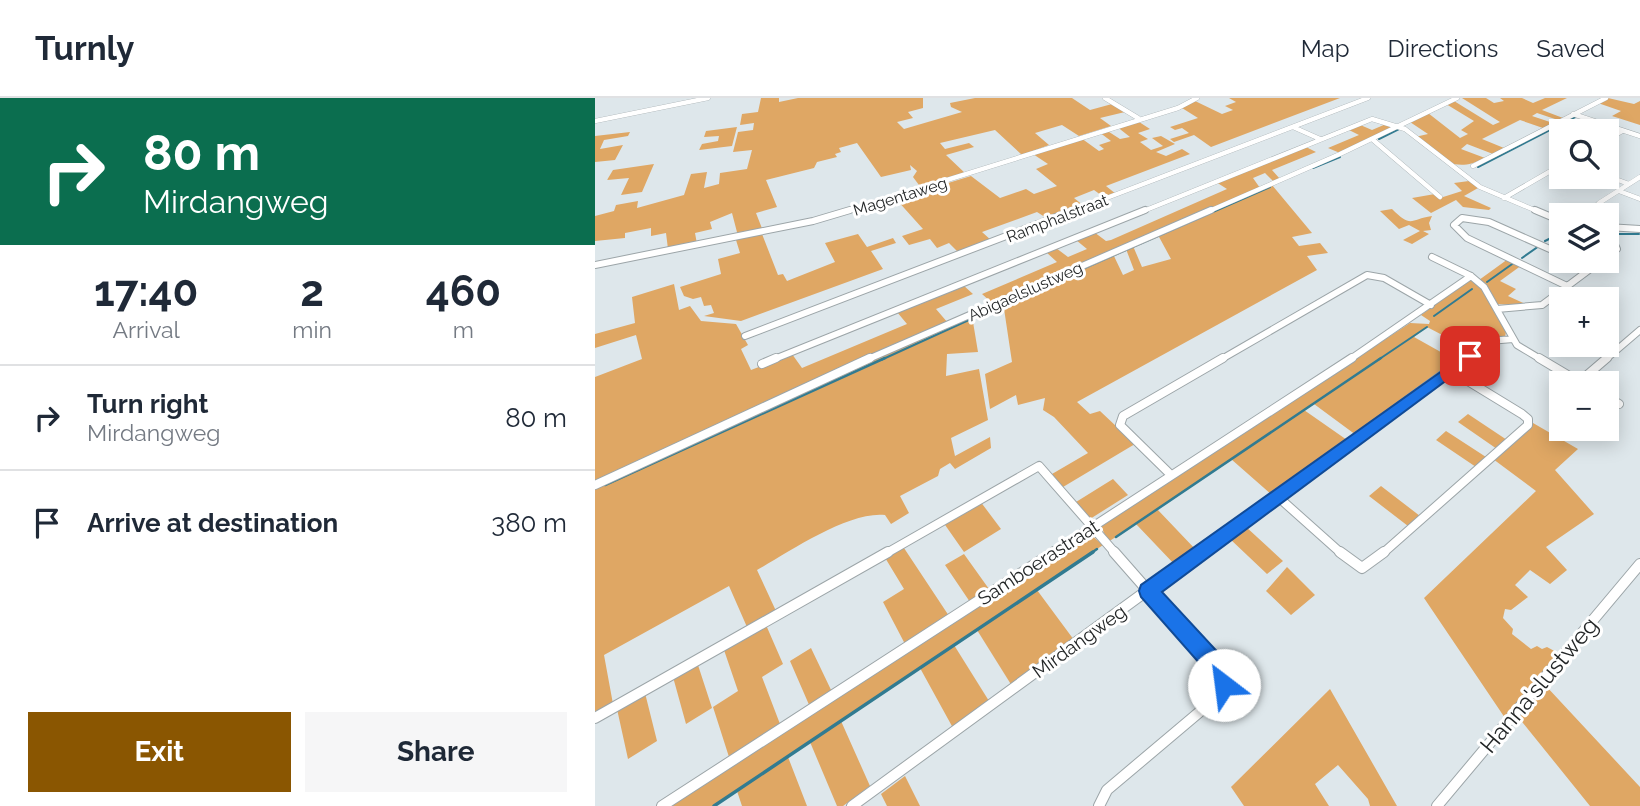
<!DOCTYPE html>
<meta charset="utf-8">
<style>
body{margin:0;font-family:Raleway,sans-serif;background:#f6f6f7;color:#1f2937;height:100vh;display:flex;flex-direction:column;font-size:26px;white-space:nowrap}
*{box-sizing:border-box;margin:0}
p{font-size:23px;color:#747a83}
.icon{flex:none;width:38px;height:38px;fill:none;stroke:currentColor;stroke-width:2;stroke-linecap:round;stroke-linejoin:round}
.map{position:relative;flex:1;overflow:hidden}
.details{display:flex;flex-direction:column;background:#fff;width:595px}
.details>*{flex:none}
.banner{background:#0b6e4f;color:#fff;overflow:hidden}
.fabs{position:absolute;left:954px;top:21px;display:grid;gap:14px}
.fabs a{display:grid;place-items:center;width:70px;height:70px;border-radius:0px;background:#fff;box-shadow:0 4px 18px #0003;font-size:35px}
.pin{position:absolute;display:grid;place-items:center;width:60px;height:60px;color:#fff;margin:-30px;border-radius:14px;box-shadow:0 4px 10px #0006}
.me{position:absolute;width:77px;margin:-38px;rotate:330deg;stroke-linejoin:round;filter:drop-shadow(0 0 5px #0008)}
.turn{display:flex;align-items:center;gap:24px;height:147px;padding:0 28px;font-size:32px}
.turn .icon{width:91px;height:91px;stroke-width:2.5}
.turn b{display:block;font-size:49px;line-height:60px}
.eta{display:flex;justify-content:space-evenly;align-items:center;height:119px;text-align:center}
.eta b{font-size:42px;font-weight:700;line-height:49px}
.primary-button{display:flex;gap:14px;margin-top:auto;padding:14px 28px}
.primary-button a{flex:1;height:80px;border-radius:0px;background:#8a5601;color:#fff;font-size:28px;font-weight:700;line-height:80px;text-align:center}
.primary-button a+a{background:#f6f6f7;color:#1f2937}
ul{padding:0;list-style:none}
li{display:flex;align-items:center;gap:21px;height:105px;padding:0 28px;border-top:2px solid #e0e1e3}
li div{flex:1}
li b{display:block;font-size:26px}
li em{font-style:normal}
header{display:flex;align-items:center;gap:42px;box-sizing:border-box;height:98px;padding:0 35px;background:#fff;border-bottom:2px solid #e0e1e3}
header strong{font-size:33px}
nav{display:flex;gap:38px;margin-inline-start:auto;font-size:24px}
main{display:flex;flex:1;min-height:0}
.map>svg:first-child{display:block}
</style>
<header>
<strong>Turnly</strong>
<nav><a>Map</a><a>Directions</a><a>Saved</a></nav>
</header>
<main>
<section class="details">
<div class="banner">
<div class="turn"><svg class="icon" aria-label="right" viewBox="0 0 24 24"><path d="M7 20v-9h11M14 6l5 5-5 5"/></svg><div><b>80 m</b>Mirdangweg</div></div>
</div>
<div class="eta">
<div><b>17:40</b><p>Arrival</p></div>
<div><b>2</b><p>min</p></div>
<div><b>460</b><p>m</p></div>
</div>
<ul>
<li><svg class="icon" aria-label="right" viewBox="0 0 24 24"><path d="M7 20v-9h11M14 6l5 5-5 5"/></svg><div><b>Turn right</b><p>Mirdangweg</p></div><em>80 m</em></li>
<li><svg class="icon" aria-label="arrive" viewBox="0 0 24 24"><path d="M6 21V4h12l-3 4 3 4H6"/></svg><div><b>Arrive at destination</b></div><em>380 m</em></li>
</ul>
<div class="primary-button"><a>Exit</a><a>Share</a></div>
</section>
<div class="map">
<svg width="1045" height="708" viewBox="0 0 1045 708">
<rect width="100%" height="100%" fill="#dee7eb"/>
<!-- green -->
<path fill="#dfa764" d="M166,0H184V4L203,0H328V10L313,14L318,20L302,24L309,31L367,14L356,9L355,5L380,0H477L495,12L517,6L530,14L505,20L516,28L484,38L467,27L440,35L454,47L427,57L400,32L345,45L350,51L374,45L379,49L351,57L371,76L327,91L318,79L322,73L315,67L316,72L286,79L262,45L244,50L246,54L240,56L242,59L222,64L219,70L171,82L182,109L161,115L168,133L143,138L137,115L115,124L117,131L100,135L102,146L73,151L71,135L56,138V130L30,135V140L0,143V118L19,113L21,107L43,103L42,110L89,97L96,76L112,74L109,90L124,86L125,75L152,71L157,52L138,54L143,34L158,32L159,25L145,27L147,16L163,14Z
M634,0H745L616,49L599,37L579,44L575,41L594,35L587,30L580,32L575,29L603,20L587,10L600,3L627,16L638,12L630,8L641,4Z
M867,0H891L899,5L909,3L905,0H927L938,5L950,0H972L947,12L968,20L963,22L942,15L937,18L958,25L948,30L925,22L887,41L909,50L898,56L872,46L866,51L890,60C857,77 845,59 820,39L833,36L815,24L833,15L865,40L873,36L866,32L879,23L851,6L859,3L898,27L905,24Z
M1013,0L1039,6L1045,3V27L1017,18L1026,13L1003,5Z
M541,22L555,31L543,35L553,41L545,44L556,52L568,48L557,40L566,38L580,46L561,54L571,58L587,51L595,56L511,88L521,96L510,100L499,92L479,100L489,108L453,121L442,114L387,134L397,143L364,155L354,145L342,150L335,141L314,147L307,138L328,131L301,101L376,78L405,100L431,91L439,96L462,88L441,71L453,66L438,56L486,40L504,53L509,51L504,47L516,43L504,34L511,32L525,41L535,39L521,28Z
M763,26L777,32L791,26L800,29L745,55L733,50L764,37L752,31Z
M142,29L137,48L104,52L107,46L123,43L124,38L109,39L111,33Z
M35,34L33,38L9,42L5,51L28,47L20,62L0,64V38Z
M709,48L721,54L677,72L685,81L679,84L670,75L658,80L665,90L397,205L387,196L462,164L451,154L461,150L473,159L492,151L481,142L499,134L511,143L516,142L632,91L621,84Z
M59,66L47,94L26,97L34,80L12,82L18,72Z
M874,83L883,90L869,98L896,110L894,112L868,109L861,102L836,115L817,100L840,96L845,100L867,93L859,85Z
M677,87L717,135L697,139L704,148L725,145L733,155L712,158L722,172L482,304L495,316L505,313L540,346L468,389L457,376L493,355L459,319L448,312L450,300L423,307L421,297L395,311L390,276L417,264L408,204L518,156L528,177L539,172L531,151L538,148L547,169L576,161L563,137Z
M797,111C817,131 815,121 837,118L834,125L836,132L828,133L834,136L817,146L808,142L825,133L814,127L804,131L785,113Z
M167,136L183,177L188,176L192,183L240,164L230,145L263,136L272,149L298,140L301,145L276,153L288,171L146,223L109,218L119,215L116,207L109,208L106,199L98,201L89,198L85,189L126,176L123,161L145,155L141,142Z
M913,161L927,167L905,183L921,191L913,198L935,208L902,206L884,182Z
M875,181L887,190L911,234L910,239L890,241L874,251L832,229L819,239L860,262L858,267L761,337L719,306L709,312L752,342L677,397L636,361L562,411L602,453L581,468L541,426L513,444L506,428L815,225L834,226L835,223L826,217Z
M79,186L84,212L95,208L106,223L141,226L153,247L146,251L156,272L197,256L207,270L312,226L302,214L368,187L378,196L341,211L353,225L0,385V279L47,261L41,237L0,250V236L40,225L37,199Z
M377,218L383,254L352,256L351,278L384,271L393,322L356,340L360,358L395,339L396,350L360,371L355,365L345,371L343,378L305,398L314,415L296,426L290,417C253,413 194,454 162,472L181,513L152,529L134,488L9,557L18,606L0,617V389L210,290Z
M873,316L912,342L902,351L863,324Z
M938,325L983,351L960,372L999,416L951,449L972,472L955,486L935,472L920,487L933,499L916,512L910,511L908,520L918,531L917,536L936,551L942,548L947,551L952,549L963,555L910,620L829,500L941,393L898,361Z
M851,333L891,359L881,369L841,342Z
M518,381L533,397L495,421L481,404Z
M786,388L825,418L813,428L774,398Z
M385,403L406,431L369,454L348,424Z
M650,428L688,463L672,476L634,440Z
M495,436L508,447L442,492L479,542L417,588L382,532L359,547L394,603L358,630L325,570L246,623L275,688L248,708H242L215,644L193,659L212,708H147L142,693L119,708H76Z
M307,447L354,518L310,546L288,504L309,491L289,458Z
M369,456L394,491L375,504L350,467Z
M692,469L720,497L696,517L671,493Z
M171,527L188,566L167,579L185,626L134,659L118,609L143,593L129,552Z
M216,550L237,594L215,609L195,563Z
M102,564L117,610L91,626L78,579Z
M951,588L1045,689V708H995L924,620Z
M735,591L802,708H775L773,701L743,667L720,686L734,708H649L636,689Z
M50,595L62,643L33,661L22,611Z
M310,678L325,708H292L286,696Z"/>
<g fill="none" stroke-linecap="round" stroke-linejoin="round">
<!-- stream-far2 -->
<path stroke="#317b91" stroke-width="2" d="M784,41L804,31
M883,69L980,19
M718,70L745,59
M1024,136H1044
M950,143L966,135
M927,160L944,148
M467,180L675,89
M892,184L920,164
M388,215L444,190
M839,218L877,191
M286,262L376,221
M783,262L832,229"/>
<!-- stream-far1 -->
<path stroke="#317b91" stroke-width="2.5" d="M10,387L290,260
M521,439L786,260
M495,456L502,451"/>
<!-- stream -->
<path stroke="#317b91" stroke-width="3.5" d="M119,708L498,454"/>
<!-- street-far3 casing -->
<g stroke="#9ca5a8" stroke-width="5">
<path id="street-far3" d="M510,0L543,20
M978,16L1045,38
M0,23L113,0
M698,29L725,41
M777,41L845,99
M1012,42L1027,33
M878,68L1011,0
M1012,78L1034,86
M1024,93L1045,101
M909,100L966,67
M249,114L583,10L602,0
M475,114L773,0
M546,114L777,21L810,31L885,89L944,114
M612,114L745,56L862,0
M1002,114L1000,109L1004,105L1045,79"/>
</g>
<!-- street-far2 casing -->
<g stroke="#9ca5a8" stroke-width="8">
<path id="street-far2" d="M940,112L966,123
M1001,112L1003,117
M1012,129L1045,131
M1012,130L1022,151L1012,159
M966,156L894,124L867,120L859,127L872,140L972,188
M837,159L876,178L889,189L922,247L947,262
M982,163L996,169
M0,167L218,123L255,112
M902,211L947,207L1006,163
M150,238L479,112
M177,262L550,112
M271,262L616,112
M625,262L772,177L789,180L836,207
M754,262L876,178
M868,262L894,243L918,241
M1010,262L1045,232"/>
</g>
<!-- street-far1 casing -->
<g stroke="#9ca5a8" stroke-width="10">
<path id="street-far1" d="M944,260L986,285
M167,266L181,260
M984,284L1012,260
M1012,299L1024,306
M576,377L525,327L528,318L628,260
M0,387L275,260
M682,398L747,456
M290,456L444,368L521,456
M456,456L757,260
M603,456L870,260
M787,456L933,327V321L927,316L855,272"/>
</g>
<!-- street casing -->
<g stroke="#9ca5a8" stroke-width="12">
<path id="street" d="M745,454L767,470L789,454
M0,620L293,454
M67,708L459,454
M257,708L605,454
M504,708L512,692L627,595V577L519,454
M842,708L1045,466"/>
</g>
<!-- street-far3 -->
<use href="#street-far3" stroke="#fff" stroke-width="4.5"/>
<!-- street-far2 -->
<use href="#street-far2" stroke="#fff" stroke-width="6"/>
<!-- street-far1 -->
<use href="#street-far1" stroke="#fff" stroke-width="8"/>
<!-- street -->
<use href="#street" stroke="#fff" stroke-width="10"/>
</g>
<!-- route -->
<path fill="#1a73e8" stroke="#114b97" stroke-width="2" d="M875,253L882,258L880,261L567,494L630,562L639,587L636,594L629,597L621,594L614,576L546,499L544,493L546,487Z"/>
<g text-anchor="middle" stroke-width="6" stroke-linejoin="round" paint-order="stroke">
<!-- far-street labels -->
<g font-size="16" fill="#232627" stroke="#fff">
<text transform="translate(305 98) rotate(-17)" y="6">Magentaweg</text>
<text transform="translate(462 120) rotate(-21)" y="6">Ramphalstraat</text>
<text transform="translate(430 193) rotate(-24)" y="6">Abigaelslustweg</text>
</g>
<!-- street labels -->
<g font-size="19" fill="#232627" stroke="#fff">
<text transform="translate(443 464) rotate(-33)" y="7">Samboerastraat</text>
<text transform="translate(484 543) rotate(-36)" y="7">Mirdangweg</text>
</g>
<!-- near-street labels -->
<g font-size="23" fill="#232627" stroke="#fff">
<text transform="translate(944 587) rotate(-50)" y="8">Hanna'slustweg</text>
</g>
</g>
</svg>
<div class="fabs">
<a><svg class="icon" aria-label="search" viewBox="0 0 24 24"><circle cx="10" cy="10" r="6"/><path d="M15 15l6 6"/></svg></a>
<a><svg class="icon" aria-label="layers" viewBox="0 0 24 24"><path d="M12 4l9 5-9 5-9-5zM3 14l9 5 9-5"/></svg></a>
<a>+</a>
<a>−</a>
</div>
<div class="pin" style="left:875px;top:258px;background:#d93025"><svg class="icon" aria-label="arrive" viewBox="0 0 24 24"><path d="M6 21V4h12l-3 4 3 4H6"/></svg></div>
<svg class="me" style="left:629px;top:587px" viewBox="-20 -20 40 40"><circle r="19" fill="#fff"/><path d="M0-13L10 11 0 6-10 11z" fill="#1a73e8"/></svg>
</div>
</main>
